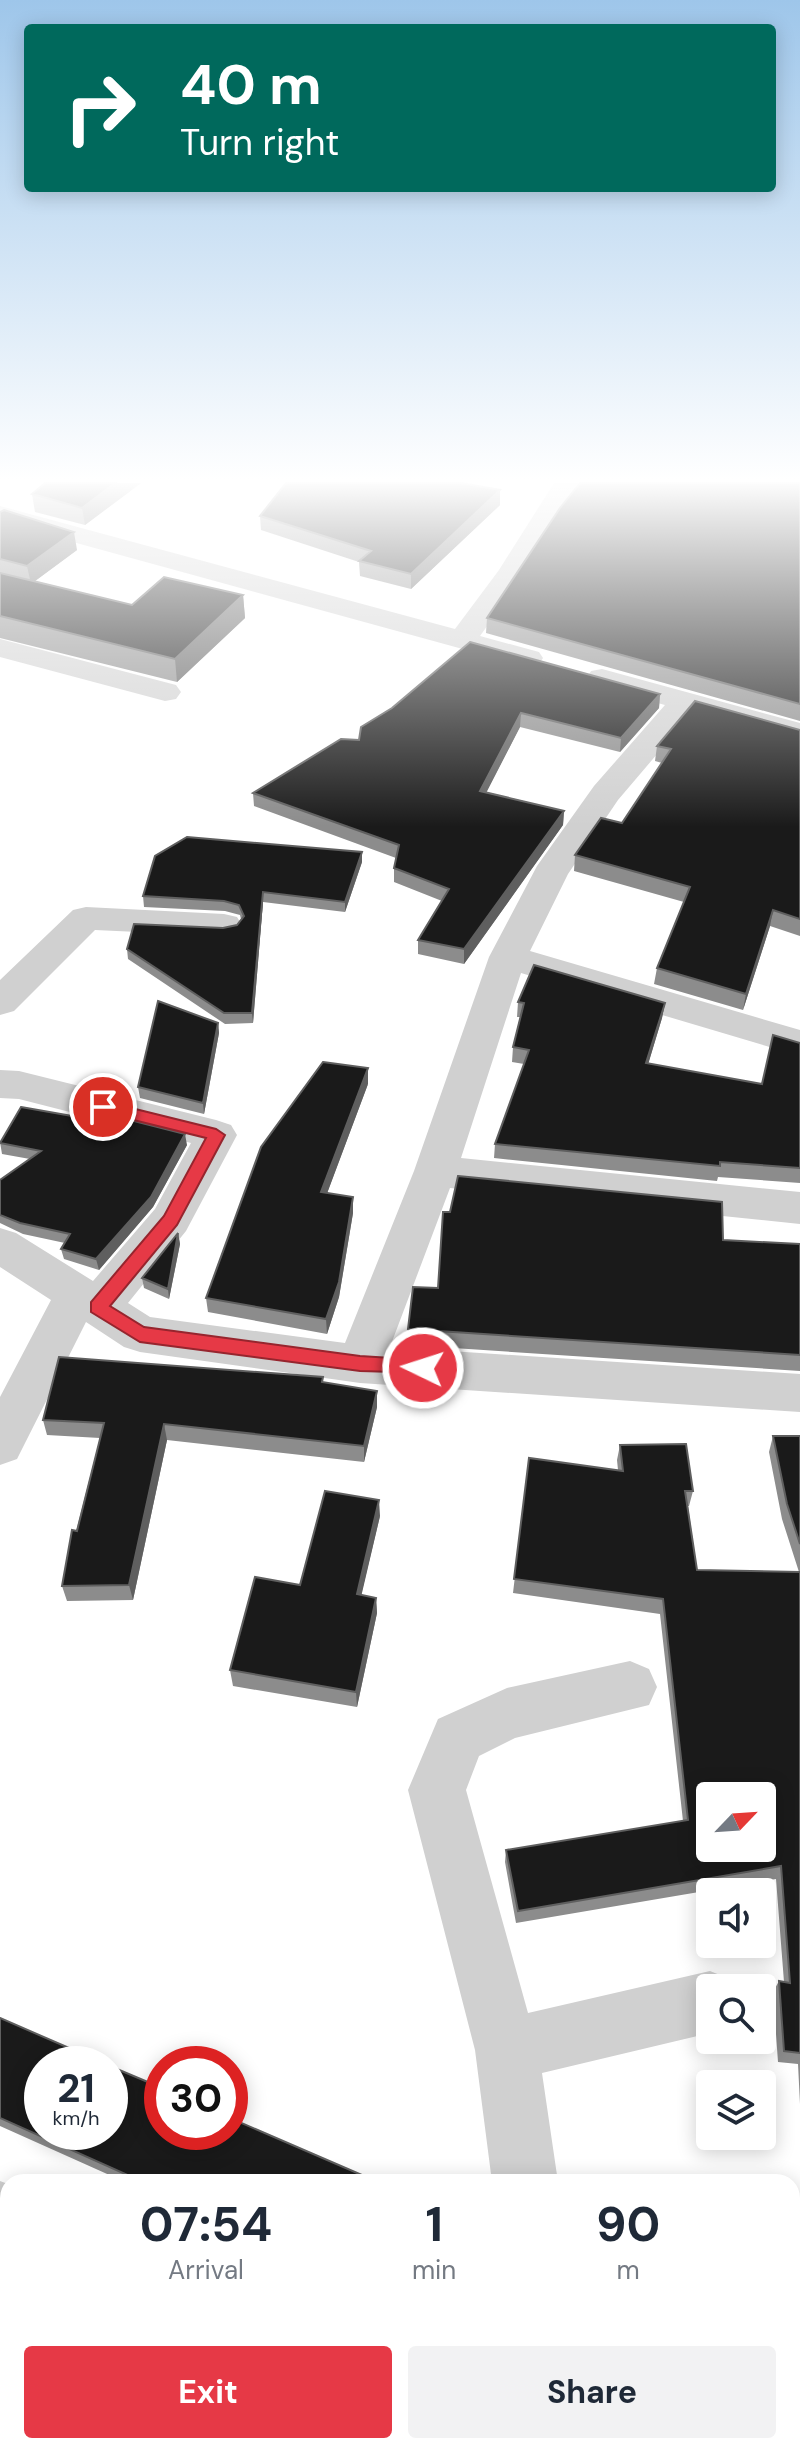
<!DOCTYPE html>
<style>
body{margin:0;font-family:"DM Sans",sans-serif;background:#f2f2f3;color:#1f2937;height:100vh;display:flex;flex-direction:column;font-size:30px;white-space:nowrap}
*{box-sizing:border-box;margin:0}
p{font-size:26px;color:#747a83}
.icon{flex:none;width:44px;height:44px;fill:none;stroke:currentColor;stroke-width:2;stroke-linecap:round;stroke-linejoin:round}
.map{position:relative;flex:1;overflow:hidden}
.panel{position:absolute;left:0px;top:2174px;width:800px;height:280px;display:flex;flex-direction:column;background:#fff;border-radius:24px 24px 0 0;box-shadow:0 4px 20px #0003}
.panel>*{flex:none}
.banner{position:absolute;left:24px;top:24px;width:752px;height:168px;border-radius:8px;box-shadow:0 4px 20px #0003;background:#00695c;color:#fff;overflow:hidden}
.needle{width:52px;rotate:65deg}
.controls{position:absolute;left:696px;top:1782px;display:grid;gap:16px}
.controls a{display:grid;place-items:center;width:80px;height:80px;border-radius:8px;background:#fff;box-shadow:0 4px 20px #0003;font-size:40px}
.speed{position:absolute;left:24px;top:2046px;display:flex;gap:16px;font-size:40px;font-weight:700;text-align:center}
.speed>*{display:grid;place-content:center;width:104px;height:104px;border-radius:50%;background:#fff;box-shadow:0 4px 20px #0003;line-height:1}
.speed small{font-size:20px;font-weight:400}
.speed .limit{border:12px solid #d22;background:#fff;color:#111}
.pin{position:absolute;display:grid;place-items:center;width:68px;height:68px;color:#fff;margin:-34px;border:4px solid #fff;border-radius:50%;box-shadow:0 2px 8px #0007}
.me{position:absolute;width:88px;margin:-44px;rotate:274deg;stroke-linejoin:round;filter:drop-shadow(0 0 6px #0008)}
.turn{display:flex;align-items:center;gap:28px;height:168px;padding:0 24px;font-size:36px}
.turn .icon{width:104px;height:104px;stroke-width:2.5}
.turn b{display:block;font-size:56px;line-height:68px}
.eta{display:flex;justify-content:space-evenly;align-items:center;height:136px;text-align:center}
.eta b{font-size:48px;font-weight:700;line-height:56px}
.action{display:flex;gap:16px;margin-top:auto;padding:16px 24px}
.action a{flex:1;height:92px;border-radius:8px;background:#e63946;color:#fff;font-size:32px;font-weight:700;line-height:92px;text-align:center}
.action a+a{background:#f2f2f3;color:#1f2937}
.map>svg:first-child{display:block}
</style>
<div class="map">
<svg width="800" height="2454" viewBox="0 0 800 2454">
<rect width="100%" height="100%" fill="#fff"/>
<g fill="none" stroke-linecap="round" stroke-linejoin="round">
<!-- minor -->
<path fill="#d0d0d0" fill-rule="evenodd" d="M554,483H580L525,573L480,636L539,652L543,658L539,664L528,667L0,522V506L455,629L499,570Z
M0,639L176,685L181,692L176,699L165,701L0,657Z
M602,669L800,723V743L692,713L618,800L568,874L530,951L800,1030V1056L521,973L461,1158L800,1192V1224L450,1188L390,1347L800,1374V1412L360,1383L140,1352L124,1347L86,1322L17,1459L0,1465V1397L51,1300L0,1267V1228L16,1233L93,1281L155,1209L191,1143L19,1099L0,1098V1070L19,1071L216,1120L231,1125L237,1135L186,1231L128,1303L150,1317L345,1343L414,1171L489,957L537,866L594,786L665,705L591,685L587,678L591,671Z
M86,907L224,914L237,917L242,925L237,933L224,936L95,930L14,1011L0,1015V980L73,910Z
M630,1661L649,1669L657,1687L649,1705L515,1738L479,1756L466,1790L528,2013L710,1971L732,1980L735,1988H710V2033L542,2073L558,2182H492L475,2050L408,1790L438,1719L507,1688Z
M0,2181L8,2184V2252L0,2249Z
M800,2396V2454H672L676,2446H792V2398Z
M408,2446H487L491,2454H412Z"/>
</g>
<!-- wall -->
<path fill="#8c8c8c" d="M45,483H141L85,525L35,512L32,494Z
M800,483V721L486,633L487,618Z
M500,490V505L411,589L360,576L359,562L261,530L260,516Z
M0,512L77,550L35,581L132,605L243,595L245,618L177,682L0,638Z
M660,694L659,708L620,752L520,727L486,792L564,811L563,825L464,964L418,954V940L442,901L394,882V868L396,858L254,806L253,793L359,740L361,727Z
M800,730V936L770,926L743,1010L654,984L657,968L684,902L574,871L575,855L622,823L662,763L655,761L657,746Z
M362,852V862L345,912L263,902L253,1023L225,1024L128,959L127,949L237,925L241,919L240,915L225,911L144,907L143,896Z
M518,1002L665,1003L662,1018L648,1064L762,1084L800,1043V1183L718,1177L717,1181L494,1158L495,1144L524,1064L512,1062L513,1047L520,1017H517Z
M218,1023L219,1033L204,1114L140,1098L138,1087Z
M368,1084L327,1193L353,1197V1213L339,1297L327,1334L208,1312L206,1298Z
M0,1142L187,1145L153,1207L99,1270L64,1259L61,1249L65,1243L23,1234L0,1223V1180L30,1159L2,1154Z
M178,1233L180,1244L169,1299L144,1288L142,1278Z
M723,1240L800,1244V1371L408,1345V1329L438,1288Z
M323,1377V1383L377,1391V1407L364,1462L167,1440L133,1600L67,1601L62,1586L100,1438L47,1435L43,1420Z
M773,1436H800V2104L798,2064L778,2062L773,1992L779,1981L784,1982L776,1879L516,1923L505,1862L506,1850L683,1821L660,1614L513,1593L529,1458L618,1470L617,1460L620,1445L693,1491L689,1506H688L697,1570L799,1572L782,1519L769,1452Z
M380,1516L361,1595L376,1598L377,1613L357,1707L233,1686L230,1670L300,1585Z
M0,2018L378,2182H125L0,2126Z
M0,2230L8,2234V2364L0,2360Z
M172,2446H274L271,2454H188Z"/>
<!-- shaded-wall -->
<path fill="#5f5f5f" d="M115,483H141L85,525L82,508Z
M500,490V505L411,589V574Z
M74,532L77,550L31,584L27,566Z
M243,595L245,618L177,682L175,659Z
M660,694L659,708L620,752L621,738Z
M521,713L520,727L480,805V791Z
M564,811L563,825L464,964V949Z
M362,852V862L345,912V902Z
M263,892V902L253,1023L252,1013Z
M773,910L770,926L743,1010L746,994Z
M665,1003L662,1018L644,1078L646,1063Z
M218,1023L219,1033L204,1114L203,1103Z
M368,1068V1084L322,1207L321,1192Z
M185,1134L187,1145L153,1207L99,1270L96,1259Z
M353,1197V1213L339,1297L327,1334L326,1319Z
M178,1233L180,1244L169,1299L168,1289Z
M377,1391V1407L364,1462V1446Z
M164,1424L167,1440L133,1600L129,1585Z
M379,1500L380,1516L358,1610L357,1594Z
M376,1598L377,1613L357,1707L356,1692Z
M268,2446H274L271,2454H265Z"/>
<!-- building -->
<path fill="#1a1a1a" stroke="#5f5f5f" stroke-width="2" fill-rule="evenodd" d="M45,483H115L82,508L32,494Z
M286,483H462L500,490L411,574L359,561L371,551L260,516Z
M580,483H800V704L487,618L560,508Z
M4,510L74,532L27,566L0,559V512Z
M0,573L132,605L164,577L243,595L175,659L0,616Z
M470,642L660,694L621,738L521,713L480,791L564,811L464,949L418,940L449,889L394,868L399,845L253,793L341,739L359,740L361,727L392,708Z
M695,701L800,730V919L773,910L746,994L657,968L690,887L575,855L601,818L622,823L671,749L657,746Z
M187,837L362,852L345,902L263,892L252,1013H224L127,949L134,924L223,928L237,925L244,916L239,905L224,901L143,896L155,856Z
M534,965L665,1003L646,1063L762,1084L773,1035L800,1043V1168L720,1162V1166L495,1144L529,1050L513,1047L524,1003L518,1002Z
M158,1001L218,1023L203,1103L138,1087Z
M323,1062L368,1068L321,1192L353,1197L339,1282L326,1319L206,1298L261,1147Z
M21,1107L129,1126L130,1120L185,1134L151,1197L96,1259L61,1249L70,1234L20,1223L0,1215V1180L41,1151L0,1143Z
M458,1176L722,1202L723,1240L800,1244V1355L408,1329L413,1287L438,1288L443,1212H450Z
M178,1233L168,1289L142,1278Z
M59,1357L323,1377L322,1382L377,1391L364,1446L164,1424L129,1585L62,1586L72,1530L77,1531L104,1423L43,1420Z
M773,1436H800V1544L787,1504Z
M686,1444L693,1491H685L697,1570L800,1572V2053L784,2051L779,1981L790,1983L781,1866L518,1911L506,1850L688,1820L663,1599L514,1579L529,1458L623,1471L620,1445ZM710,1796H762V1848H710Z
M325,1491L379,1500L357,1594L376,1598L356,1692L230,1670L255,1577L300,1585Z
M0,2018L106,2064H42V2132H110V2066L162,2088V2132H230V2118L378,2182H143L0,2118Z
M0,2230L8,2234V2360L0,2356Z
M181,2446H268L265,2454H197Z"/>
<!-- sky -->
<linearGradient id="sky" x2="0" y2="1"><stop stop-color="#9ec6ea"/><stop offset="0.58" stop-color="#fff"/><stop offset="1" stop-color="#fff" stop-opacity="0"/></linearGradient>
<rect width="800" height="827" fill="url(#sky)"/>
<!-- route -->
<path fill="#e63946" stroke="#96252e" stroke-width="2" d="M103,1101L216,1129L225,1135L177,1225L110,1306L144,1327L360,1356L423,1360L430,1362L433,1368L430,1373L360,1371L140,1342L91,1312V1302L164,1216L206,1138L97,1111L95,1107Z"/>
</svg>
<div class="controls">
<a><svg class="needle" viewBox="-14 -14 28 28"><path d="M0-13l5 13h-10z" fill="#e53935"/><path d="M0 13l5-13h-10z" fill="#747a83"/></svg></a>
<a><svg class="icon" aria-label="sound" viewBox="0 0 24 24"><path d="M4 9h4l5-4v14l-5-4H4zM17 9q2 3 0 6"/></svg></a>
<a><svg class="icon" aria-label="search" viewBox="0 0 24 24"><circle cx="10" cy="10" r="6"/><path d="M15 15l6 6"/></svg></a>
<a><svg class="icon" aria-label="layers" viewBox="0 0 24 24"><path d="M12 4l9 5-9 5-9-5zM3 14l9 5 9-5"/></svg></a>
</div>
<div class="speed"><div>21<small>km/h</small></div><div class="limit">30</div></div>
<div class="pin" style="left:103px;top:1107px;background:#d93025"><svg class="icon" aria-label="arrive" viewBox="0 0 24 24"><path d="M6 21V4h12l-3 4 3 4H6"/></svg></div>
<svg class="me" style="left:423px;top:1368px" viewBox="-20 -20 40 40"><circle r="17" fill="#e63946" stroke="#fff" stroke-width="3"/><path d="M0-11L8 9 0 5-8 9z" fill="#fff"/></svg>
<div class="banner">
<div class="turn"><svg class="icon" aria-label="right" viewBox="0 0 24 24"><path d="M7 20v-9h11M14 6l5 5-5 5"/></svg><div><b>40 m</b>Turn right</div></div>
</div>
<section class="panel">
<div class="eta">
<div><b>07:54</b><p>Arrival</p></div>
<div><b>1</b><p>min</p></div>
<div><b>90</b><p>m</p></div>
</div>
<div class="action"><a>Exit</a><a>Share</a></div>
</section>
</div>
